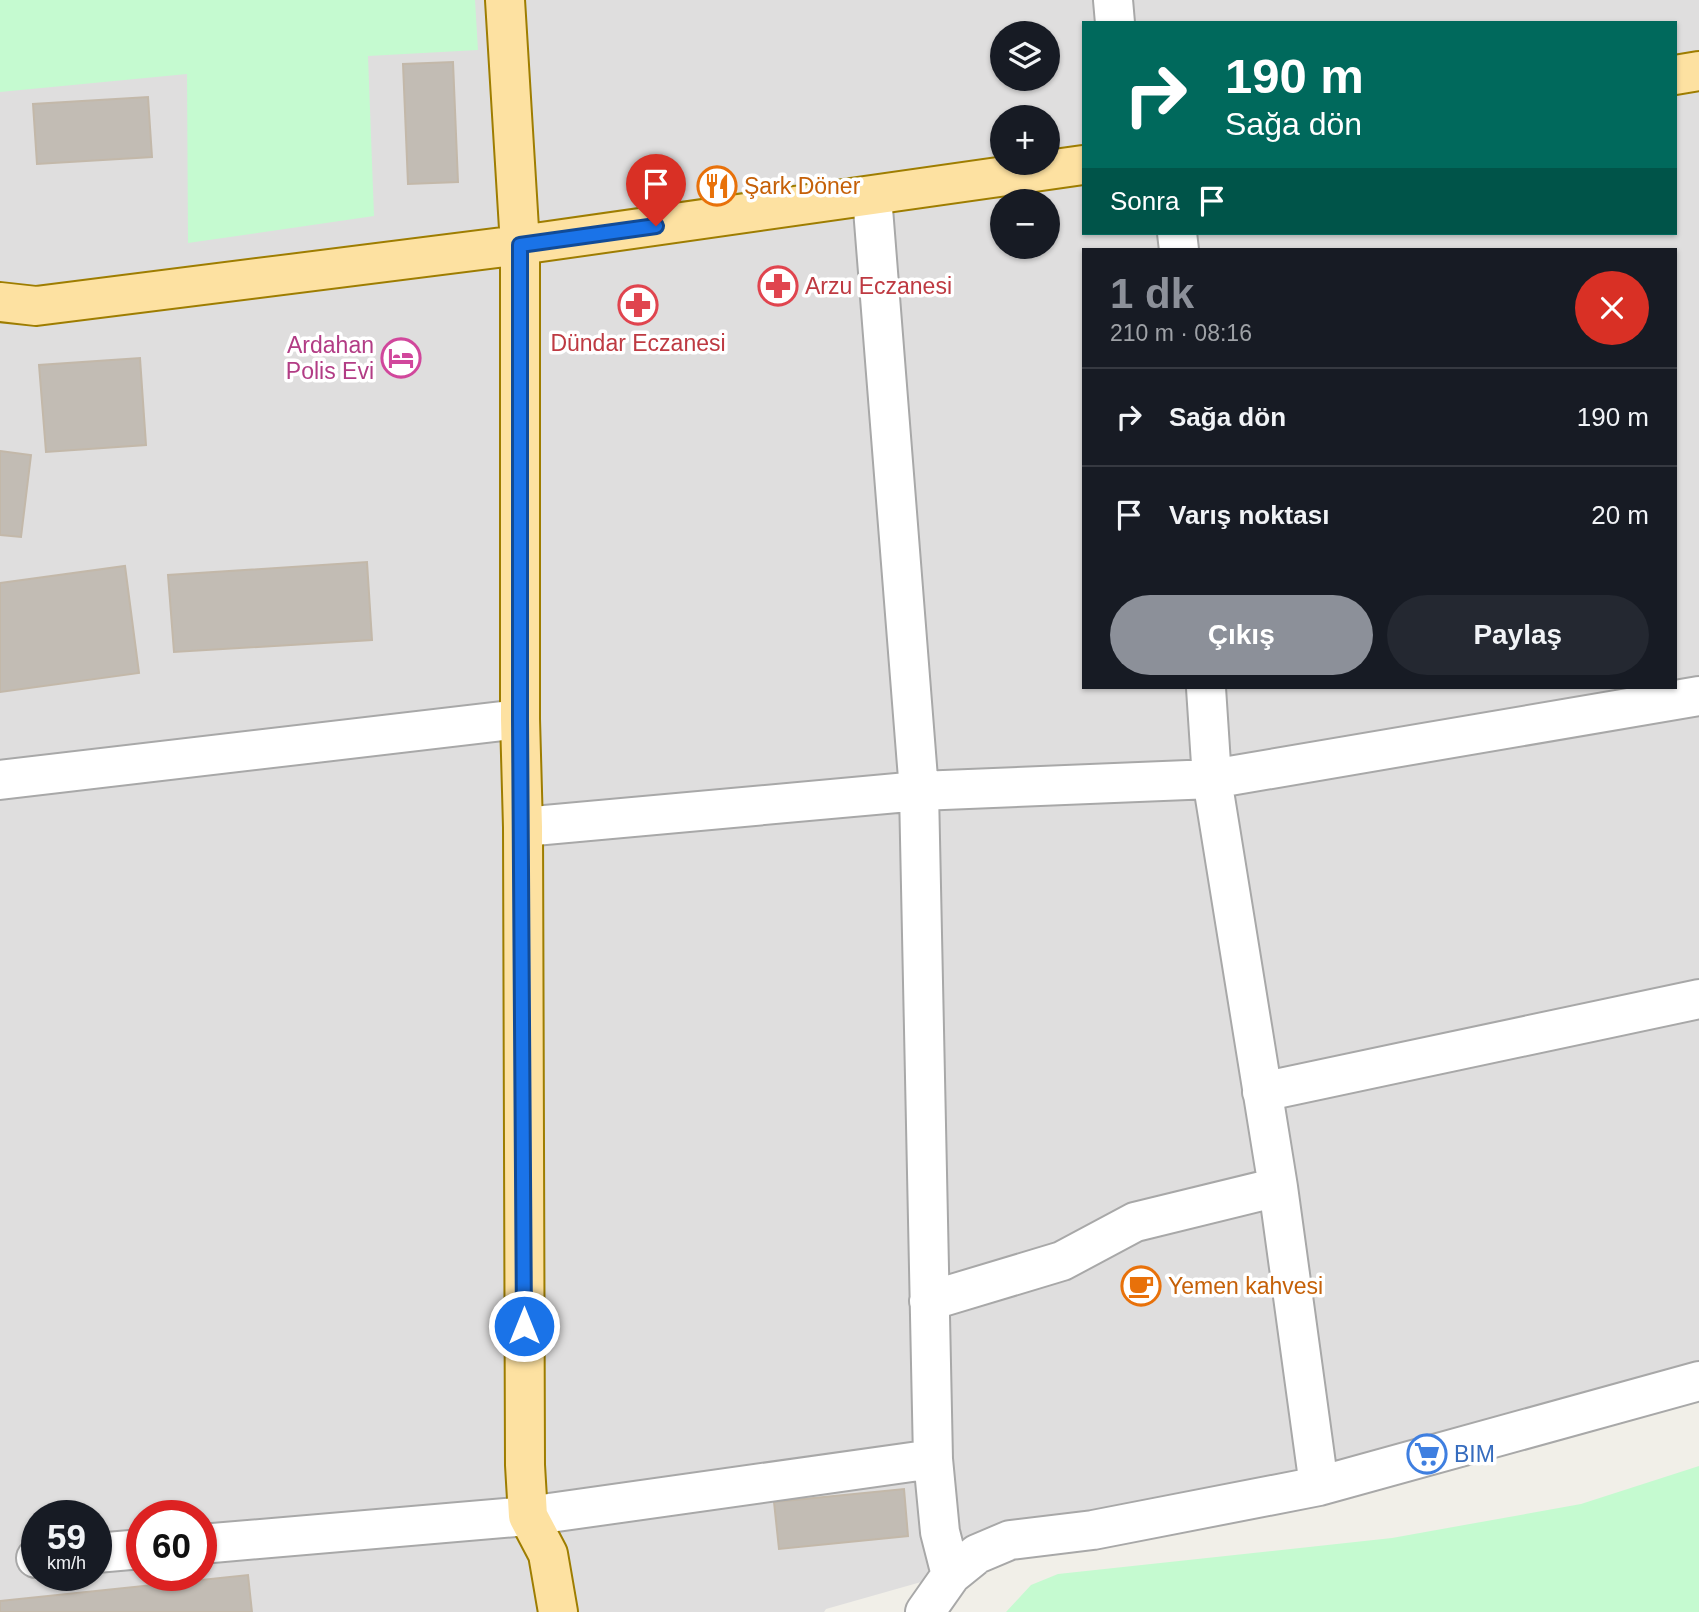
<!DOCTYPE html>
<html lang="tr">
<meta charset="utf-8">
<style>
body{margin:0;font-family:Helvetica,sans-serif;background:#242831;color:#f1f3f6;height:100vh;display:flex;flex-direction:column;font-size:26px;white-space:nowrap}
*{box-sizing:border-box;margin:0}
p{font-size:23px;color:#9ea1a6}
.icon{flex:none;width:38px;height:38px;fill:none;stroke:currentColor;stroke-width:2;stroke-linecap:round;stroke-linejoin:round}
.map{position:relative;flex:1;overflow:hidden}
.drawer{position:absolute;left:1082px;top:248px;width:595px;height:441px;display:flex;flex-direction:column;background:#171b24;border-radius:0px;box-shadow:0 2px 5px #0004}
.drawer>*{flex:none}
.banner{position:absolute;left:1082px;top:21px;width:595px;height:214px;border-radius:0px;box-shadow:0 2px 5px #0004;background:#00695c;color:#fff;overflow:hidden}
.controls{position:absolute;left:990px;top:21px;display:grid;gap:14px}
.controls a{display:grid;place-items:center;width:70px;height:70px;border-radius:50%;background:#171b24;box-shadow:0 2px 5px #0004;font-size:35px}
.speed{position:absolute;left:21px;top:1500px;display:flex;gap:14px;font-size:35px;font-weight:700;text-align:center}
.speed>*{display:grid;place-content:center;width:91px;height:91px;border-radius:50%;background:#171b24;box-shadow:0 2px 5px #0004;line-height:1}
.speed small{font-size:18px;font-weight:400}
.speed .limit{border:10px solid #d22;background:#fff;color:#111}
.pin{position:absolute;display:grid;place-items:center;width:60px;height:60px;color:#fff;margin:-72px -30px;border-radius:50% 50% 50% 0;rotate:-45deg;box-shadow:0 0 7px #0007}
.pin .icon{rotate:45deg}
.me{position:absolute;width:77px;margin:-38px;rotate:0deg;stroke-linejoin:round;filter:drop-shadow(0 0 5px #0008)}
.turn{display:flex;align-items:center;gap:24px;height:147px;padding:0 28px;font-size:32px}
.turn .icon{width:91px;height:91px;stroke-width:2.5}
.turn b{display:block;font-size:49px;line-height:60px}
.then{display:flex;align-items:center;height:66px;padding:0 28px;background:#0003;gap:14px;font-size:26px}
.round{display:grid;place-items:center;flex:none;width:74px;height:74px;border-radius:37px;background:#242831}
.summary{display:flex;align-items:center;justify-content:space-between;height:119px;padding:0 28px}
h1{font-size:42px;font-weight:600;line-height:52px;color:#8c9099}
.primary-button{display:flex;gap:14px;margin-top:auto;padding:14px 28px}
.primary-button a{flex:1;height:80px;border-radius:42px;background:#8c9099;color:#fff;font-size:28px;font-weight:600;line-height:80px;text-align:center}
.primary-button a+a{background:#242831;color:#f1f3f6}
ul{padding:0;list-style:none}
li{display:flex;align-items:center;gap:21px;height:98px;padding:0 28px;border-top:2px solid #363941}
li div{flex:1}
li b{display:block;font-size:26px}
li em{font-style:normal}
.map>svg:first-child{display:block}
</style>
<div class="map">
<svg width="1699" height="1612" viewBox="0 0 1699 1612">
<rect width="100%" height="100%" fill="#f1efe8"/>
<!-- residential -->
<path fill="#dfdede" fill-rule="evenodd" d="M0,0H1699V1361L826,1609L824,1612H0ZM1083,23H1675V233H1083ZM1003,33H1048V79H1003ZM1003,117H1048V163H1003ZM1003,201H1048V247H1003ZM1083,250H1675V688H1083ZM37,1516H96V1575H37ZM142,1516H201V1575H142Z"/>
<!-- park -->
<path fill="#c5fad0" d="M0,0H475L478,50L368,56L374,216L188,243L187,74L0,92Z
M1699,1466V1612H1006L1031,1585L1058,1574L1392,1538L1581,1504Z"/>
<!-- building -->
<path fill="#c2bcb4" stroke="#c3b8a9" stroke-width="2" d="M453,62L458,182L408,184L403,64Z
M148,97L152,157L37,164L33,104Z
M140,358L146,445L46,452L39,365Z
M0,451L31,455L21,537L0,535Z
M367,562L372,640L174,652L168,575Z
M125,566L139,673L0,692V583Z
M904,1489L908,1536L779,1549L774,1502Z
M248,1575L252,1612H0V1601Z"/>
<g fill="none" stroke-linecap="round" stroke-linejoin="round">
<!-- minor casing -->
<g stroke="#a8a8a8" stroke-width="42">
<path id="minor" d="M1113,0L1115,23
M872,196L919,791L933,1459L940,1532L951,1575
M1177,233L1179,250
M0,780L520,719
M523,827L919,791L1212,779L1699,696
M1262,1092L1699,999
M1278,1187L1319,1486
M929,1301L1062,1261L1135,1222L1278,1187L1212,779L1206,688
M201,1544L528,1516L933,1459
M96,1553L142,1549
M36,1558H37
M925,1612L951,1575L977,1554L1010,1540L1093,1530L1319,1486L1699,1381"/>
</g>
<!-- major casing -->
<g stroke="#9e7d00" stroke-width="42">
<path id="major" d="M505,0L520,245V719L523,827L525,1465L528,1516L548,1554L558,1612
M1675,75L1699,71
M0,302L36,306L520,245L1083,165"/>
</g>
<!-- minor -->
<use href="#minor" stroke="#fff" stroke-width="38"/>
<!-- major -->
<use href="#major" stroke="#fde1a1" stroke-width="38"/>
</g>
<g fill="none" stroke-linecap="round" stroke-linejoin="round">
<!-- route casing -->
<g stroke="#114b97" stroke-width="18">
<path id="route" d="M524,1326L520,719V245L656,226"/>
</g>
<!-- route -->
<use href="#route" stroke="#1a73e8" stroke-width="12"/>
</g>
<!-- icons -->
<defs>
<g id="restaurant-ring" transform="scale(2.0125)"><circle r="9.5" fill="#fff" stroke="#e8710a" stroke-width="1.5"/><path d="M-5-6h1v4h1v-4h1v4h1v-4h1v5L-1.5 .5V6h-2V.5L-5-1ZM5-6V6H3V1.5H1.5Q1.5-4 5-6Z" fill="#e8710a"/></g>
<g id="pharmacy-ring" transform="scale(2.0125)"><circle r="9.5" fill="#fff" stroke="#e0444e" stroke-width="1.5"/><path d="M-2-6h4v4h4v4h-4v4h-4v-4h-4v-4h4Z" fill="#e0444e"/></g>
<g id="hotel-ring" transform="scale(2.0125)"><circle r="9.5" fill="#fff" stroke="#d1479c" stroke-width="1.5"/><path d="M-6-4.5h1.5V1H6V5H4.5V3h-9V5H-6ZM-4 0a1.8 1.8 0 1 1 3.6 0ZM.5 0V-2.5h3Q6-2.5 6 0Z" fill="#d1479c"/></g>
<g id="cafe-ring" transform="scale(2.0125)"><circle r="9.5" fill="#fff" stroke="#e8710a" stroke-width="1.5"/><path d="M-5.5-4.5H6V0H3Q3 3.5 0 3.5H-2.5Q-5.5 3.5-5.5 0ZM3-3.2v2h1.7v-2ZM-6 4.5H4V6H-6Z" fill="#e8710a"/></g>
<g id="supermarket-ring" transform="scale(2.0125)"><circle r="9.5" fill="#fff" stroke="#3f7fe0" stroke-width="1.5"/><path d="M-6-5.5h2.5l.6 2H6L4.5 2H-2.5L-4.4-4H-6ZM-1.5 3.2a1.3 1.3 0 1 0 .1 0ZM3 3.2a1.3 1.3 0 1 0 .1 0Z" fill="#3f7fe0"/></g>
</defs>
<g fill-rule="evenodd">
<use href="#restaurant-ring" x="717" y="186"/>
<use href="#pharmacy-ring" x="778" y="286"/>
<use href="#pharmacy-ring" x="638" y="305"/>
<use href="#hotel-ring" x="401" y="358"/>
<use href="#cafe-ring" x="1141" y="1286"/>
<use href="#supermarket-ring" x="1427" y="1454"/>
</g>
<g text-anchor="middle" stroke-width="7" stroke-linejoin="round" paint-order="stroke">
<!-- food labels -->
<g font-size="23" fill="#c56008" stroke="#fff" text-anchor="start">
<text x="744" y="194">Şark Döner</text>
<text x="1168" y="1294">Yemen kahvesi</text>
</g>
<!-- health labels -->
<g font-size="23" fill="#be3a42" stroke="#fff" text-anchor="start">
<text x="805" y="294">Arzu Eczanesi</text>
<text x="638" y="351" text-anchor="middle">Dündar Eczanesi</text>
</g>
<!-- hotel labels -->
<g font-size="23" fill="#b23c85" stroke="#fff" text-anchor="end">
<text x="374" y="353">Ardahan<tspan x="374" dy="26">Polis Evi</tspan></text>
</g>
<!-- shop labels -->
<g font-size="23" fill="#366cbe" stroke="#fff" text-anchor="start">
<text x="1454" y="1462">BIM</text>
</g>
</g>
</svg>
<div class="controls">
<a><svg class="icon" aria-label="layers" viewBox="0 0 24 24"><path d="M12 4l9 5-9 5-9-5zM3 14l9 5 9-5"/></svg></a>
<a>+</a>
<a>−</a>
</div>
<div class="speed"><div>59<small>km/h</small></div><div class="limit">60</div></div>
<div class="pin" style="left:656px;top:226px;background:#d93025"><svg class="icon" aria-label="arrive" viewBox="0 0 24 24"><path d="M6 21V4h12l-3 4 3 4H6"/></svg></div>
<svg class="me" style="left:524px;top:1326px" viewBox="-20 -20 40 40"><circle r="17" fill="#1a73e8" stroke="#fff" stroke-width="3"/><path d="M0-11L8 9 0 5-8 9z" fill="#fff"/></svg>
<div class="banner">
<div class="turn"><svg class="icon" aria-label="right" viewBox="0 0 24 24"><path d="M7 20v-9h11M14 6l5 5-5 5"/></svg><div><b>190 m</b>Sağa dön</div></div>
<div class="then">Sonra<svg class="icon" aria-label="arrive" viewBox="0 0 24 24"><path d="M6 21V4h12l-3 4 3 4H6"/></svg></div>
</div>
<section class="drawer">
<div class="summary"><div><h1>1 dk</h1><p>210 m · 08:16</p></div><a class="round" style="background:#d93025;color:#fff"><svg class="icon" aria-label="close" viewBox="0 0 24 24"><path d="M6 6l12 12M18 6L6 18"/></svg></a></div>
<ul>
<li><svg class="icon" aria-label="right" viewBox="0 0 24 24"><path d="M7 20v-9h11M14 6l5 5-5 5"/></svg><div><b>Sağa dön</b></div><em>190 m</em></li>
<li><svg class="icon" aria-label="arrive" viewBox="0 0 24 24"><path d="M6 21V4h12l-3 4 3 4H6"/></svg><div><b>Varış noktası</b></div><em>20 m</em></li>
</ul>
<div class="primary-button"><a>Çıkış</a><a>Paylaş</a></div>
</section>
</div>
